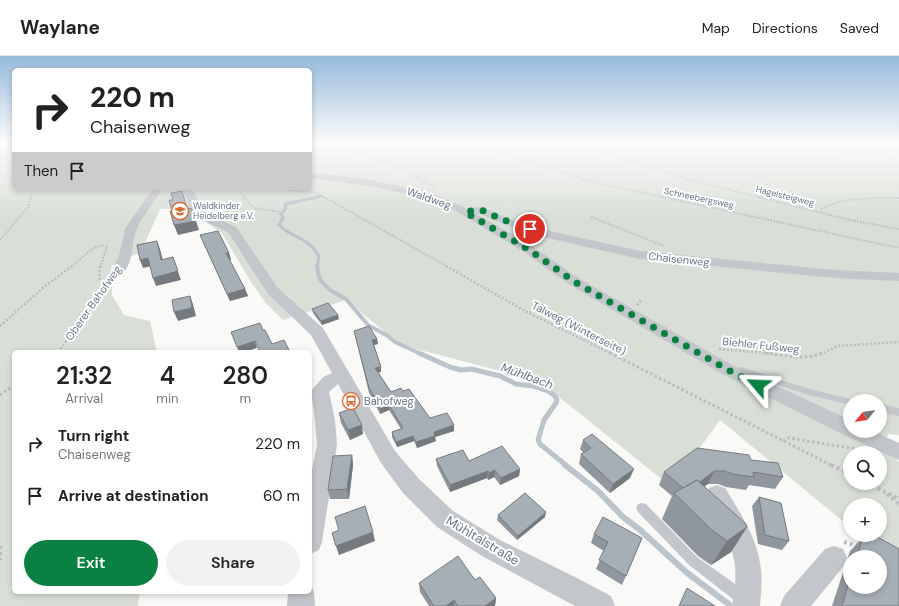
<!DOCTYPE html>
<meta charset="utf-8">
<style>
body{margin:0;font-family:"DM Sans",sans-serif;background:#f2f2f2;color:#222;height:100vh;display:flex;flex-direction:column;font-size:15px;white-space:nowrap}
*{box-sizing:border-box;margin:0}
p{font-size:13px;color:#767676}
.icon{flex:none;width:22px;height:22px;fill:none;stroke:currentColor;stroke-width:2;stroke-linecap:round;stroke-linejoin:round}
.map{position:relative;flex:1;overflow:hidden}
.details{position:absolute;left:12px;top:294px;width:300px;height:244px;display:flex;flex-direction:column;background:#fff;border-radius:6px;box-shadow:0 2px 6px #0003}
.details>*{flex:none}
.banner{position:absolute;left:12px;top:12px;width:300px;height:122px;border-radius:6px;box-shadow:0 2px 6px #0003;background:#fff;color:#222;overflow:hidden}
.needle{width:26px;rotate:240deg}
.tools{position:absolute;left:843px;top:338px;display:grid;gap:8px}
.tools a{display:grid;place-items:center;width:44px;height:44px;border-radius:50%;background:#fff;box-shadow:0 2px 6px #0003;font-size:20px}
.pin{position:absolute;display:grid;place-items:center;width:34px;height:34px;color:#fff;margin:-17px;border:2px solid #fff;border-radius:50%;box-shadow:0 1px 4px #0007}
.me{position:absolute;width:44px;margin:-22px;rotate:296deg;stroke-linejoin:round;filter:drop-shadow(0 0 3px #0008)}
.turn{display:flex;align-items:center;gap:14px;height:84px;padding:0 12px;font-size:18px}
.turn .icon{width:52px;height:52px;stroke-width:2.5}
.turn b{display:block;font-size:28px;line-height:34px}
.then{display:flex;align-items:center;height:38px;padding:0 12px;background:#0003;gap:8px;font-size:15px}
.eta{display:flex;justify-content:space-evenly;align-items:center;height:68px;text-align:center}
.eta b{font-size:24px;font-weight:600;line-height:28px}
.cta{display:flex;gap:8px;margin-top:auto;padding:8px 12px}
.cta a{flex:1;height:46px;border-radius:24px;background:#0b8043;color:#fff;font-size:16px;font-weight:600;line-height:46px;text-align:center}
.cta a+a{background:#f2f2f2;color:#222}
ul{padding:0;list-style:none}
li{display:flex;align-items:center;gap:12px;height:52px;padding:0 12px}
li div{flex:1}
li b{display:block;font-size:15px}
li em{font-style:normal}
header{display:flex;align-items:center;gap:24px;box-sizing:border-box;height:56px;padding:0 20px;background:#fff;border-bottom:1px solid #e0e0e0}
header strong{font-size:19px}
nav{display:flex;gap:22px;margin-inline-start:auto;font-size:14px}
.map>svg:first-child{display:block}
</style>
<header>
<strong>Waylane</strong>
<nav><a>Map</a><a>Directions</a><a>Saved</a></nav>
</header>
<div class="map">
<svg width="899" height="550" viewBox="0 0 899 550">
<rect width="100%" height="100%" fill="#f9f9f7"/>
<!-- green -->
<path fill="#d9ded7" fill-rule="evenodd" d="M0,87H14V132H310V87H899V379L889,378L884,386L899,407V512L859,479H880V449H850V471L720,364L691,404L664,425L539,325L401,289L346,244L283,264L265,246L251,226L222,177L193,158L187,152L160,153L141,196L111,210L112,239L124,259L150,265L157,296H14V536H140L138,550H0ZM850,345H880V375H850ZM850,397H880V427H850Z"/>
<g fill="none" stroke-linecap="round" stroke-linejoin="round">
<!-- stream-far4 -->
<path stroke="#bbc4ca" stroke-width="2.5" d="M314,142L322,140"/>
<!-- stream-far3 -->
<path stroke="#bbc4ca" stroke-width="3" d="M285,148L286,152L281,158L283,162L279,169C293,183 307,180 319,200L317,211
M285,148L318,141"/>
<!-- stream-far2 -->
<path stroke="#bbc4ca" stroke-width="4" d="M317,210L319,221L322,226L330,234L346,243L368,269L388,280L395,286L421,298"/>
<!-- stream-far1 -->
<path stroke="#bbc4ca" stroke-width="5" d="M419,297L450,311L461,314L471,313L500,320L516,328L533,330L548,335L555,340L557,344L556,347L544,364L538,384L540,388L567,410"/>
<!-- stream -->
<path stroke="#bbc4ca" stroke-width="6" d="M565,409L598,435L623,461L639,473L686,516L731,550"/>
<!-- path-far4 -->
<path stroke="#bbbdc1" stroke-width="1.5" stroke-dasharray="1 1" stroke-linecap="butt" d="M338,87L396,111L436,132
M477,87L589,125L667,142
M577,87L688,123L762,142
M776,87L818,93L899,101
M805,87L899,93
M0,90L14,97
M241,132L240,136L245,142
M305,132L326,142
M199,133L207,132
M285,134L312,136
M31,142L33,132"/>
<!-- path-far3 -->
<path stroke="#bbbdc1" stroke-width="2" stroke-dasharray="1.5 1.5" stroke-linecap="butt" d="M244,141L254,152L281,156
M324,141L448,211
M662,141L899,192
M758,141L850,164L899,173
M821,156V153C844,141 873,142 899,142
M591,161L664,190
M0,184L29,150L31,141
M71,211C81,204 95,185 107,191L100,211"/>
<!-- path-far2 -->
<path stroke="#bbbdc1" stroke-width="2.5" stroke-dasharray="2 2" stroke-linecap="butt" d="M100,210L99,221L105,231
M446,210L525,255L612,298
M637,249L641,244
M0,270L44,231L72,210
M719,293L776,298
M58,296L113,220
M820,298L838,290L899,286"/>
<!-- path-far1 -->
<path stroke="#bbbdc1" stroke-width="3" stroke-dasharray="2.5 2.5" stroke-linecap="butt" d="M610,297L833,410
M765,297C783,299 806,305 822,297
M0,339L14,329
M783,385L789,382L856,393"/>
<!-- path -->
<path stroke="#bbbdc1" stroke-width="4" stroke-dasharray="3 3" stroke-linecap="butt" d="M831,409L850,418
M867,427L899,443
M887,438L899,448
M844,486L857,490
M0,490V504"/>
<!-- service -->
<path fill="#c3c6ca" fill-rule="evenodd" d="M740,311L810,333L850,343L854,345H850V349L809,339L737,316L736,314L737,312Z
M880,348L899,352V360L880,356Z
M642,447L646,448L697,501L748,537L750,542L748,547L743,549L738,547L689,509L638,456L636,452L638,448Z"/>
<!-- minor -->
<path fill="#c3c6ca" fill-rule="evenodd" d="M310,116L370,124L408,132L442,141L467,153L477,151L484,152L509,163L554,176L640,195L835,214L899,217V225L835,222L640,203L547,182L501,167L481,158H476L532,190L580,223L734,310L850,364V375H873L899,387V404L846,380L722,318L570,229L524,196L454,154L434,145L407,138L370,130L310,122Z
M153,132H163C155,145 144,158 137,172C131,186 134,202 125,215H115L113,212L119,200L125,173Z
M182,132H192L203,156L236,171L278,232L323,272L395,395L419,423L453,455L500,484L573,520L611,540L615,550H575L482,500L437,471L403,437L381,407L338,328L329,336L335,364L337,389L322,486L319,494L310,498V423L317,389L315,364L311,335L323,321L332,317L311,279L268,238L228,176L194,160Z
M717,429L725,432C739,455 756,480 760,507C763,521 761,536 760,550H732C735,535 737,519 734,504C730,480 716,460 706,439L709,432Z
M834,490L843,493L847,502L843,511L811,550H780L784,540L825,493Z
M310,526L314,536L315,550H287L288,536H310Z"/>
</g>
<!-- wall -->
<path fill="#90969d" fill-rule="evenodd" d="M200,179L229,197L231,204H229L245,233L248,240L230,245L203,186Z
M312,253L339,263L322,269L313,257Z
M354,275L377,283L378,288L374,289L381,316H378L391,336L403,335L430,362L454,369V375L435,381L436,385L417,392L414,385L397,391L392,381V376L401,373L389,354L380,358L374,347L373,343L369,337Z
M339,357L363,378L350,384L341,367Z
M583,384L630,422L610,437L579,408L581,398L584,397L580,393Z
M352,399L353,409L349,443H330L328,434Z
M436,403L469,405L520,413L519,420L500,429L494,421L488,424L487,422L450,436L437,410Z
M751,404L783,421L775,433L749,429L746,434L726,431L718,428H708L704,430L747,471L731,496L711,509L698,500L662,463L672,440L659,429L664,416Z
M759,441L789,485L782,494L758,488L752,450Z
M498,459L545,461L517,484L497,464Z
M594,478L642,482L622,529L596,513L604,495L591,487Z
M872,479H874L899,550H832L850,495L863,481L867,483ZM850,501H880L850,531Z
M475,524L496,542L495,550H429L420,536L419,527Z"/>
<!-- shaded-wall -->
<path fill="#757a7f" d="M196,165L199,174L178,179L174,169Z
M157,185L160,193L165,212L161,204Z
M226,197H229L231,204L228,205Z
M173,201L181,224L156,230L153,222Z
M148,202L152,210L143,212L140,204Z
M245,233L248,240L230,245L227,238Z
M190,240L193,248L196,260L178,265L174,256Z
M338,259L339,263L322,269L321,265Z
M377,283L378,288L373,289L372,284Z
M255,285L257,292L245,296H239L237,291Z
M381,311V316L376,317L375,312Z
M389,349V354L380,358V353Z
M362,369L363,378L350,384L348,374Z
M454,369V375L435,381L436,385L417,392L416,386L434,376Z
M413,380L414,385L397,391L396,386Z
M352,399L353,409L349,443L347,433Z
M520,413L519,420L500,429L501,422Z
M634,413L630,422L610,437L613,428Z
M495,414L494,421L488,424L489,417Z
M488,415L487,422L450,436V429Z
M714,415L708,428L683,446L687,435Z
M546,456L545,461L517,484L518,480Z
M747,471L731,496L711,509L727,485Z
M373,476L375,485L339,499L336,490Z
M496,542L495,550H485Z
M454,544V550H446Z"/>
<!-- building -->
<path fill="#a7afb6" stroke="#757a7f" d="M182,135L187,152L192,153L196,165L174,169L170,155H172L169,144H173L171,137Z
M218,175L229,197H226L245,233L227,238L200,179Z
M157,185L161,204L173,201L178,215L153,222L148,202L140,204L137,189Z
M190,240L192,252L174,256L172,244Z
M328,247L338,259L321,265L312,253Z
M260,267L263,274H265L272,288L284,284L290,296H260L255,285L237,291L231,276Z
M369,270L377,283L372,284L381,311L375,312L391,336L401,332L403,335L409,333L430,362L447,357L454,369L434,376L435,380L416,386L413,380L396,386L392,376L403,372L389,349L380,353L373,342H375L369,332L354,275Z
M353,352L362,369L348,374L339,357Z
M592,378L634,413L613,428L581,398L591,392L583,384Z
M502,390L520,413L501,422L495,414L489,417L488,415L450,429L436,403L463,394L469,405Z
M697,392L749,399L751,404L778,407L783,421L753,416L754,421L733,418L724,415H714L700,426L697,424L683,432L664,416Z
M352,399L347,433L328,434L333,400Z
M697,424L746,468L747,471L727,485L713,475L674,437Z
M525,437L546,456L518,480L498,459Z
M759,441L781,447L789,485L765,479Z
M365,450L373,476L336,490L332,477L339,474L335,461Z
M603,461L642,482L626,520L599,504L608,486L594,478Z
M872,479H874L899,493V550H842L850,523V531H880V501H857L863,481L871,485Z
M458,500L475,524L480,521L496,542L485,550H458L454,544L446,550H434L419,527Z
M687,532L715,550H679Z"/>
<!-- sky -->
<linearGradient id="sky" x2="0" y2="1"><stop stop-color="#96badc"/><stop offset="0.53" stop-color="#fcfcfb"/><stop offset="1" stop-color="#fcfcfb" stop-opacity="0"/></linearGradient>
<rect width="899" height="164" fill="url(#sky)"/>
<g fill="none" stroke-linecap="round" stroke-linejoin="round">
<!-- route -->
<path stroke="#0b8043" stroke-width="7" stroke-dasharray="0 12.6" d="M530,173L501,163L484,155L477,154L465,156L528,193L575,226L728,314L758,329"/>
</g>
<!-- icons -->
<defs>
<g id="school-ring" transform="scale(0.9)"><circle r="9.5" fill="#fff" stroke="#de6a33" stroke-width="1.5"/><path d="M0-5L7-2L0 1L-7-2ZM-4 1L0 2.5L4 1V4Q0 6-4 4Z" fill="#de6a33"/></g>
<g id="bus-ring" transform="scale(0.9)"><circle r="9.5" fill="#fff" stroke="#de6a33" stroke-width="1.5"/><path d="M-5-6H5V4H4V6H2V4H-2V6H-4V4H-5ZM-3.5-4V0h7V-4ZM-3.5 1.2v1.5H-2V1.2ZM2 1.2v1.5H3.5V1.2Z" fill="#de6a33"/></g>
</defs>
<g fill-rule="evenodd">
<use href="#school-ring" x="180" y="155"/>
<use href="#bus-ring" x="351" y="345"/>
</g>
<g text-anchor="middle" stroke-width="4" stroke-linejoin="round" paint-order="stroke">
<!-- far-street labels -->
<g font-size="9" fill="#697787" stroke="#fff">
<text transform="translate(785 140) rotate(14)" y="3">Hagelsteigweg</text>
<text transform="translate(699 142) rotate(12)" y="3">Schneebergsweg</text>
</g>
<!-- far-poi labels -->
<g font-size="9" fill="#697787" stroke="#fff" text-anchor="start">
<text x="193" y="153">Waldkinder<tspan x="193" dy="10">Heidelberg e.V.</tspan></text>
</g>
<!-- street labels -->
<g font-size="11" fill="#697787" stroke="#fff">
<text transform="translate(429 142) rotate(19)" y="4">Waldweg</text>
<text transform="translate(679 203) rotate(6)" y="4">Chaisenweg</text>
<text transform="translate(93 247) rotate(-55)" y="4">Oberer Bahofweg</text>
<text transform="translate(579 272) rotate(27)" y="4">Talweg (Winterseite)</text>
<text transform="translate(761 289) rotate(6)" y="4">Biehler Fußweg</text>
</g>
<!-- poi labels -->
<g font-size="11" fill="#697787" stroke="#fff" text-anchor="start">
<text x="364" y="349">Bahofweg</text>
</g>
<!-- water labels -->
<g font-size="12" font-style="italic" fill="#657782" stroke="#fff">
<text transform="translate(527 320) rotate(20)" y="4">Mühlbach</text>
</g>
<!-- near-street labels -->
<g font-size="13" fill="#697787" stroke="#fff">
<text transform="translate(483 484) rotate(31)" y="5">Mühltalstraße</text>
</g>
</g>
</svg>
<div class="tools">
<a><svg class="needle" viewBox="-14 -14 28 28"><path d="M0-13l5 13h-10z" fill="#e53935"/><path d="M0 13l5-13h-10z" fill="#767676"/></svg></a>
<a><svg class="icon" aria-label="search" viewBox="0 0 24 24"><circle cx="10" cy="10" r="6"/><path d="M15 15l6 6"/></svg></a>
<a>+</a>
<a>−</a>
</div>
<div class="pin" style="left:530px;top:173px;background:#d93025"><svg class="icon" aria-label="arrive" viewBox="0 0 24 24"><path d="M6 21V4h12l-3 4 3 4H6"/></svg></div>
<svg class="me" style="left:758px;top:329px" viewBox="-20 -20 40 40"><path d="M0-17L14 15 0 8-14 15z" fill="#0b8043" stroke="#fff" stroke-width="4"/></svg>
<div class="banner">
<div class="turn"><svg class="icon" aria-label="right" viewBox="0 0 24 24"><path d="M7 20v-9h11M14 6l5 5-5 5"/></svg><div><b>220 m</b>Chaisenweg</div></div>
<div class="then">Then<svg class="icon" aria-label="arrive" viewBox="0 0 24 24"><path d="M6 21V4h12l-3 4 3 4H6"/></svg></div>
</div>
<section class="details">
<div class="eta">
<div><b>21:32</b><p>Arrival</p></div>
<div><b>4</b><p>min</p></div>
<div><b>280</b><p>m</p></div>
</div>
<ul>
<li><svg class="icon" aria-label="right" viewBox="0 0 24 24"><path d="M7 20v-9h11M14 6l5 5-5 5"/></svg><div><b>Turn right</b><p>Chaisenweg</p></div><em>220 m</em></li>
<li><svg class="icon" aria-label="arrive" viewBox="0 0 24 24"><path d="M6 21V4h12l-3 4 3 4H6"/></svg><div><b>Arrive at destination</b></div><em>60 m</em></li>
</ul>
<div class="cta"><a>Exit</a><a>Share</a></div>
</section>
</div>
